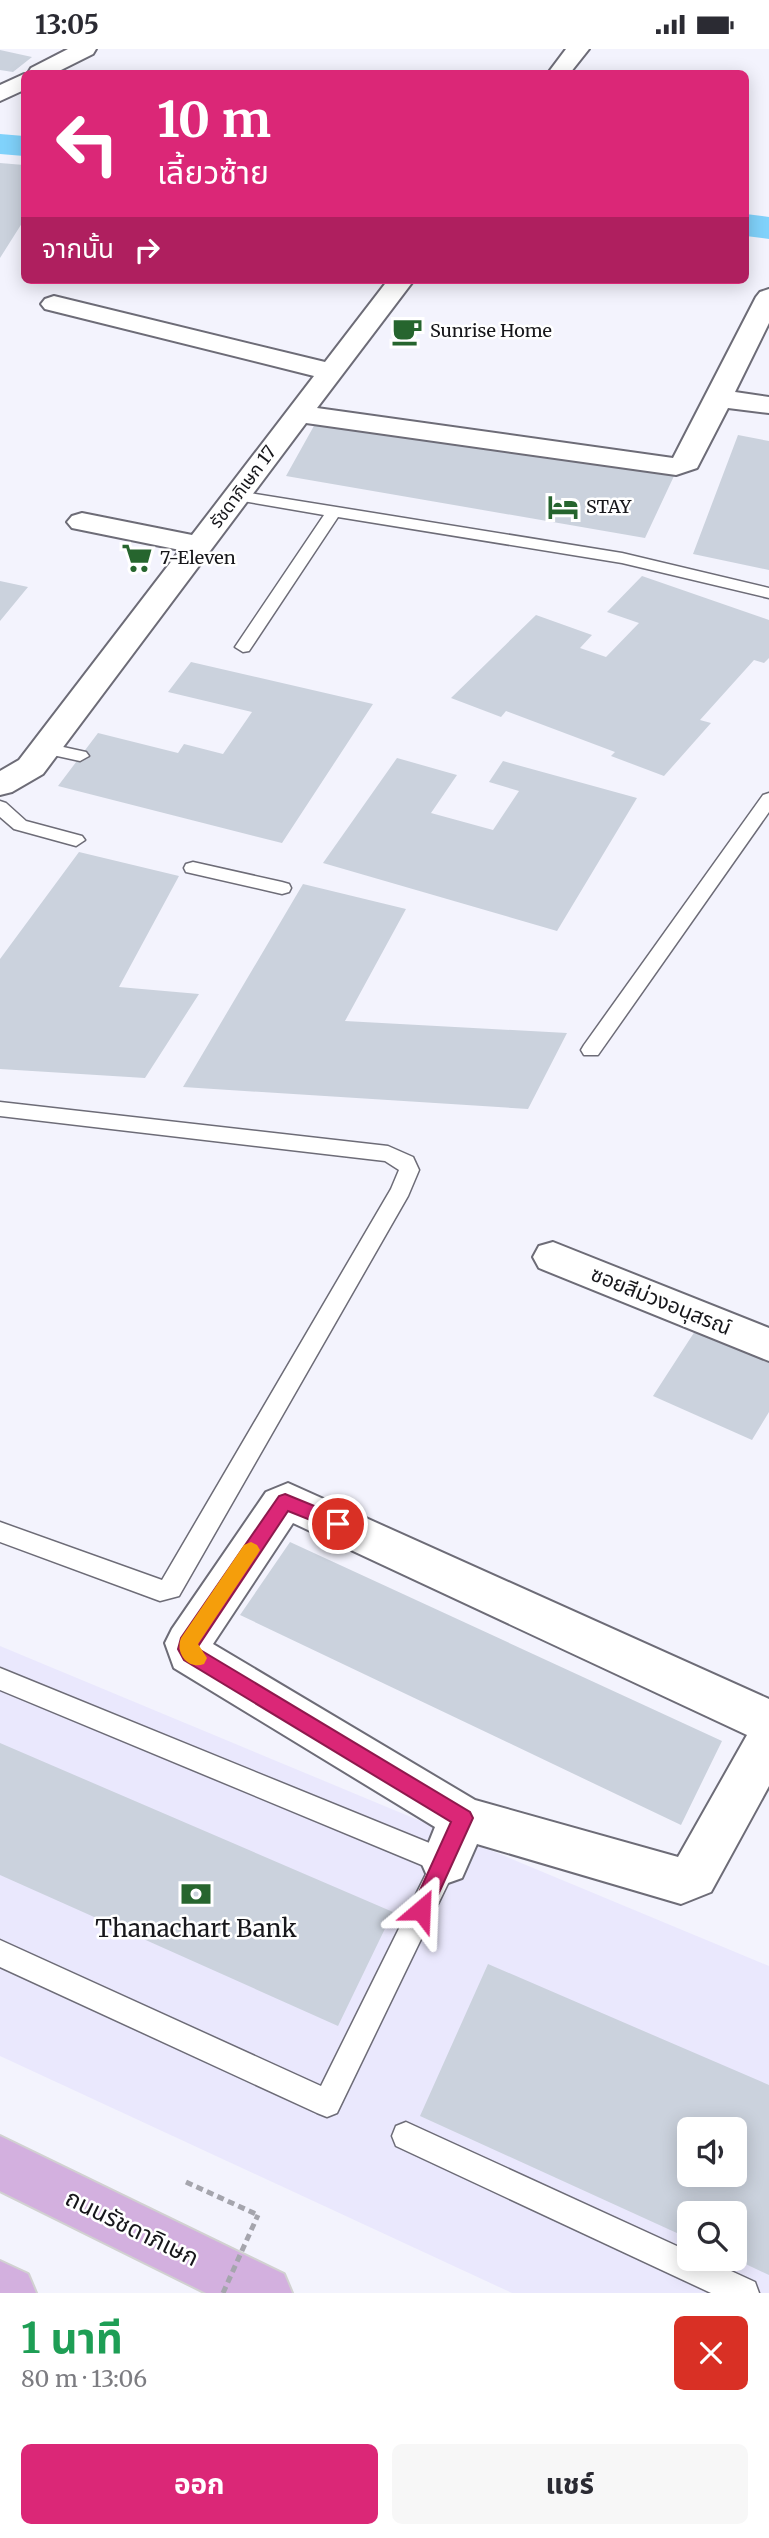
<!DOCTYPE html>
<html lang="th">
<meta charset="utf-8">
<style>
body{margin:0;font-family:Merriweather,"Noto Sans Thai",serif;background:#f7f7f7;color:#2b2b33;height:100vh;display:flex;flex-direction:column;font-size:26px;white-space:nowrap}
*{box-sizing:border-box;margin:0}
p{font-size:23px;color:#7c7c81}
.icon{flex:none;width:38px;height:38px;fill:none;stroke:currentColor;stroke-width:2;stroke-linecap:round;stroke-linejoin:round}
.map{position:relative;height:2244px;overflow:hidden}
.details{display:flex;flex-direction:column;background:#fff;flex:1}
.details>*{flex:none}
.hud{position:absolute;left:21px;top:21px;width:728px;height:214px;border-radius:10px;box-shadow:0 4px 18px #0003;background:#db2777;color:#fff;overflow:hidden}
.tools{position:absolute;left:677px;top:2068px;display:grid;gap:14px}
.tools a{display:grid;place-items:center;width:70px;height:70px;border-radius:10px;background:#fff;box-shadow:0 4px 18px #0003;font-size:35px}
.pin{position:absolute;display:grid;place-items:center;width:60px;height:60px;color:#fff;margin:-30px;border:4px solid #fff;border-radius:50%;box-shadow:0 2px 7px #0007}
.me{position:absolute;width:77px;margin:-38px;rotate:26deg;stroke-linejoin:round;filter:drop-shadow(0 0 5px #0008)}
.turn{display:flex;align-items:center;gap:24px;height:147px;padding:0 21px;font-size:32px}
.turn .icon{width:91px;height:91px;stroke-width:2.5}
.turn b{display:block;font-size:49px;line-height:60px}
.then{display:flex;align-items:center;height:66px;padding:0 21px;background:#0003;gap:14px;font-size:26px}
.round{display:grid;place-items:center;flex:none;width:74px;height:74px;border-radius:10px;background:#f7f7f7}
.summary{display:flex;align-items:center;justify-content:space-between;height:119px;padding:0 21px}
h1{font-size:42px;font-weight:700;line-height:52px;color:#1e9e55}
.cta{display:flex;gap:14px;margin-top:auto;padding:14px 21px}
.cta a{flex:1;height:80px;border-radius:10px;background:#db2777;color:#fff;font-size:28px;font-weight:700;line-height:80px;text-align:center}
.cta a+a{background:#f7f7f7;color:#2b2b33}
.status{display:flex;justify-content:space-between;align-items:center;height:49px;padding:0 35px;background:#fff;direction:ltr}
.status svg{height:19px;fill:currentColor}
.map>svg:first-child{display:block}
</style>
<div class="status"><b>13:05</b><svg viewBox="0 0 49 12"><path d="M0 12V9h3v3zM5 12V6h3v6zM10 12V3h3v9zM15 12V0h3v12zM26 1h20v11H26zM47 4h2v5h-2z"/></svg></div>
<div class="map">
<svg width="769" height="2244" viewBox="0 0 769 2244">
<rect width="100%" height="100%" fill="#f3f3fd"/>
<!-- built -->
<path fill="#eae8fd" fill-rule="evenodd" d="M0,1597L769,1917V2244H512L0,2007ZM690,2081H735V2126H690ZM690,2165H735V2210H690Z"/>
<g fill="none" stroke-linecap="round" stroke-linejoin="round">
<!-- canal -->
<path fill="#80d2fb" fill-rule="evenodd" d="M0,85L24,87V107L0,105Z
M746,165L769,168V190L746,187Z"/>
</g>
<!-- building -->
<path fill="#cbd2dd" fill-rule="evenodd" d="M0,1L32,8L13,23L0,21Z
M0,114L24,116V171L0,209Z
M315,375L674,427L645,489L286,427Z
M738,386L769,392V521L693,505Z
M642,527L769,571V609L764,614L754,611L700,671L711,674L664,727L611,707L615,703L506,662L501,668L451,649L536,566L592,586L580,599L606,608L639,574L607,563Z
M0,532L28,538L0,572Z
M191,613L373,655L282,794L58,737L98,684L178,704L184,695L223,705L252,663L168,643Z
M397,709L457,726L431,764L493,781L519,742L489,733L503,712L637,749L557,882L323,814Z
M79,803L179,827L119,938L199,945L145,1029L0,1020V910Z
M303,835L406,860L345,972L567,984L528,1060L183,1038Z
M697,1279L769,1310V1363L752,1391L653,1347Z
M290,1493L722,1692L681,1776L240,1566Z
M0,1694L393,1863L338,1977L0,1826Z
M488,1915L769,2036V2226L735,2210V2165H690V2190L420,2067ZM690,2081H735V2126H690Z"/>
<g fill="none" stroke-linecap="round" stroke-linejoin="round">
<!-- lane casing -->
<g stroke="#6d6c77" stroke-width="3">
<path id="lane" d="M237,442L622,504L769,539V549L622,514L338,468L249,602L243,603L235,598L324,466L231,450L229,447L231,444Z
M45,694L86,703L89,707L80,712L39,703L36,699L39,695Z
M769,744V763L598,1006H584L581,1001L584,996L763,746Z
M0,752L6,754L26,772L82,787L85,791L76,797L14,780L0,768Z
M193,813L282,833L289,835L291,839L289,843L282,845L186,823L184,819L186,815Z
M0,1053L388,1097L413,1108L419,1121L408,1147L179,1547L160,1552L0,1493V1473L162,1531L391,1140L399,1121L385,1112L0,1067Z
M0,1619L454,1804L458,1813L454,1822L337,2064L327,2068L317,2064L0,1918V1891L321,2037L429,1819L0,1641Z
M406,2073L690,2203V2210H705L755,2233L759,2244H711L396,2097L392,2087L396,2077Z"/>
</g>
<!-- street casing -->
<g stroke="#6d6c77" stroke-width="4">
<path id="street" d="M68,0H96L93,5L55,24H28L31,19Z
M566,0H589L570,24H548Z
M24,25V41L0,52V36Z
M388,231H414L317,359L673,409L756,248L760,243L769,240V274L735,343L769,348V364L728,359L697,419L676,426L306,374L43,725L12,743L0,746V722L19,711L180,501L72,479L67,473L72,467L82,464L192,486L314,327L45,260L41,255L45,250L54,247L325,313Z
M553,1193L769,1279V1312L539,1219L533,1208L539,1197Z
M288,1434L769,1650V1737L711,1843L681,1855L477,1795L462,1829L445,1835L428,1829L421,1813L435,1778L174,1619L165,1594L172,1580L266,1443ZM293,1474L747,1686L678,1808L475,1751L213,1595Z"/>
</g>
<!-- primary casing -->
<g stroke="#d1d1d1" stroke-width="4">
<path id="primary" d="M0,2087L284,2225L292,2244H206L0,2142Z
M0,2212L28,2225L36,2244H0Z"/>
</g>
<!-- path -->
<path stroke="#a5a5ad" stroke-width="5" stroke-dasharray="7 4.5" stroke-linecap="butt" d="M186,2133L258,2166"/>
<!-- lane -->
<use href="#lane" fill="#fff" fill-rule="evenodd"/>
<!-- street -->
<use href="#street" fill="#fff" fill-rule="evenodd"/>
<!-- primary -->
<use href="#primary" fill="#d3b0df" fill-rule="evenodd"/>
<!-- path-bridge -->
<path stroke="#a5a5ad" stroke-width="5" stroke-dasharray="7 4.5" stroke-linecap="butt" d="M223,2244L258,2166"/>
</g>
<!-- route -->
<path fill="#db2777" stroke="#8e194d" stroke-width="2" d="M285,1445L344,1469L347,1475L344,1480L338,1482L288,1462L197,1599L470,1763L473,1769L428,1868L421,1871L414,1868L411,1861L451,1773L184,1611L178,1600L181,1589L279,1447Z"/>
<!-- slow -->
<path fill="#f59e0b" d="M251,1493L257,1496L260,1501L257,1506L198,1595L207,1609L204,1615C188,1621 175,1604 181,1589L244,1496Z"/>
<!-- icons -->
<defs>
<g id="cafe-bare" transform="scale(2.415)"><path d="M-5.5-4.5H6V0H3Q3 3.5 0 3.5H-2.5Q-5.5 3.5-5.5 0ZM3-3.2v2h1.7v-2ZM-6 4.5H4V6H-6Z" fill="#26652e" stroke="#fff" stroke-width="2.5" paint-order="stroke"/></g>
<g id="hotel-bare" transform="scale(2.415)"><path d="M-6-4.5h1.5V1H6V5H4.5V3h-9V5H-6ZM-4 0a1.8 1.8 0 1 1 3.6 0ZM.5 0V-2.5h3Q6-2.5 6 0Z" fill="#26652e" stroke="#fff" stroke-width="2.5" paint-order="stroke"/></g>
<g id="supermarket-bare" transform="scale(2.415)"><path d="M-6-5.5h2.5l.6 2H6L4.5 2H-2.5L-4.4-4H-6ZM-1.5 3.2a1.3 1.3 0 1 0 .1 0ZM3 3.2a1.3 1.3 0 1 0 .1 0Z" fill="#26652e" stroke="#fff" stroke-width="2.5" paint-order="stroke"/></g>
<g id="bank-bare" transform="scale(2.415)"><path d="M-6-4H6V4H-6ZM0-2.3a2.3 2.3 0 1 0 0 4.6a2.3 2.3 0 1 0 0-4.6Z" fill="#26652e" stroke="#fff" stroke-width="2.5" paint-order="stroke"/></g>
</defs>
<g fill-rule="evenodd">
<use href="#cafe-bare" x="407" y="282"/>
<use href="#hotel-bare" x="563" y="458"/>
<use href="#supermarket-bare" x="137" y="509"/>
<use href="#bank-bare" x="196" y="1845"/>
</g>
<g text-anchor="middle" stroke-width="5" stroke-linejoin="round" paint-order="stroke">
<!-- far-poi labels -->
<g font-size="18" fill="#17171b" stroke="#fff" text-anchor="start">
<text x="430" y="288">Sunrise Home</text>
<text x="586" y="464">STAY</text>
<text x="160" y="515">7-Eleven</text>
</g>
<!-- far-street labels -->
<g font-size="18" fill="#17171b" stroke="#fff">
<text transform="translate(243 438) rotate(-53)" y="6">รัชดาภิเษก 17</text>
</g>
<!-- street labels -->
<g font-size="21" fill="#17171b" stroke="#fff">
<text transform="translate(661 1252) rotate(22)" y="7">ซอยสีม่วงอนุสรณ์</text>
</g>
<!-- near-poi labels -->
<g font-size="24" fill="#17171b" stroke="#fff">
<text x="196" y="1888">Thanachart Bank</text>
</g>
<!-- near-street labels -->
<g font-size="24" fill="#17171b" stroke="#fff">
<text transform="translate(132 2179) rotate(26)" y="8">ถนนรัชดาภิเษก</text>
</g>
</g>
</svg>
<div class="tools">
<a><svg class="icon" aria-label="sound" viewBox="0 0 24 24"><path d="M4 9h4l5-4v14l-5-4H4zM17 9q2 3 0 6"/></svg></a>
<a><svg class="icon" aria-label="search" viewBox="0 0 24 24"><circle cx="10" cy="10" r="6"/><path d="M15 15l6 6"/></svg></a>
</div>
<div class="pin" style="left:338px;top:1475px;background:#d93025"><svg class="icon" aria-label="arrive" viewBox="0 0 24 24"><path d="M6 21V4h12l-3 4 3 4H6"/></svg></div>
<svg class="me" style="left:421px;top:1861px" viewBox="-20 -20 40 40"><path d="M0-17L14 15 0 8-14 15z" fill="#db2777" stroke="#fff" stroke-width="4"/></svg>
<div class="hud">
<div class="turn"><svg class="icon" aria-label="left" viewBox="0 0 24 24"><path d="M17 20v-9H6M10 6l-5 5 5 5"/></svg><div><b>10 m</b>เลี้ยวซ้าย</div></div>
<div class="then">จากนั้น<svg class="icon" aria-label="right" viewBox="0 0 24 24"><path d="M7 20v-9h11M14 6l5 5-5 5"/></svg></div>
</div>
</div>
<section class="details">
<div class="summary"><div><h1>1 นาที</h1><p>80 m · 13:06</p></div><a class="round" style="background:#d93025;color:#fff"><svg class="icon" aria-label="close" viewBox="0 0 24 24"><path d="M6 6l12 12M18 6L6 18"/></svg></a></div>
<div class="cta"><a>ออก</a><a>แชร์</a></div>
</section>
